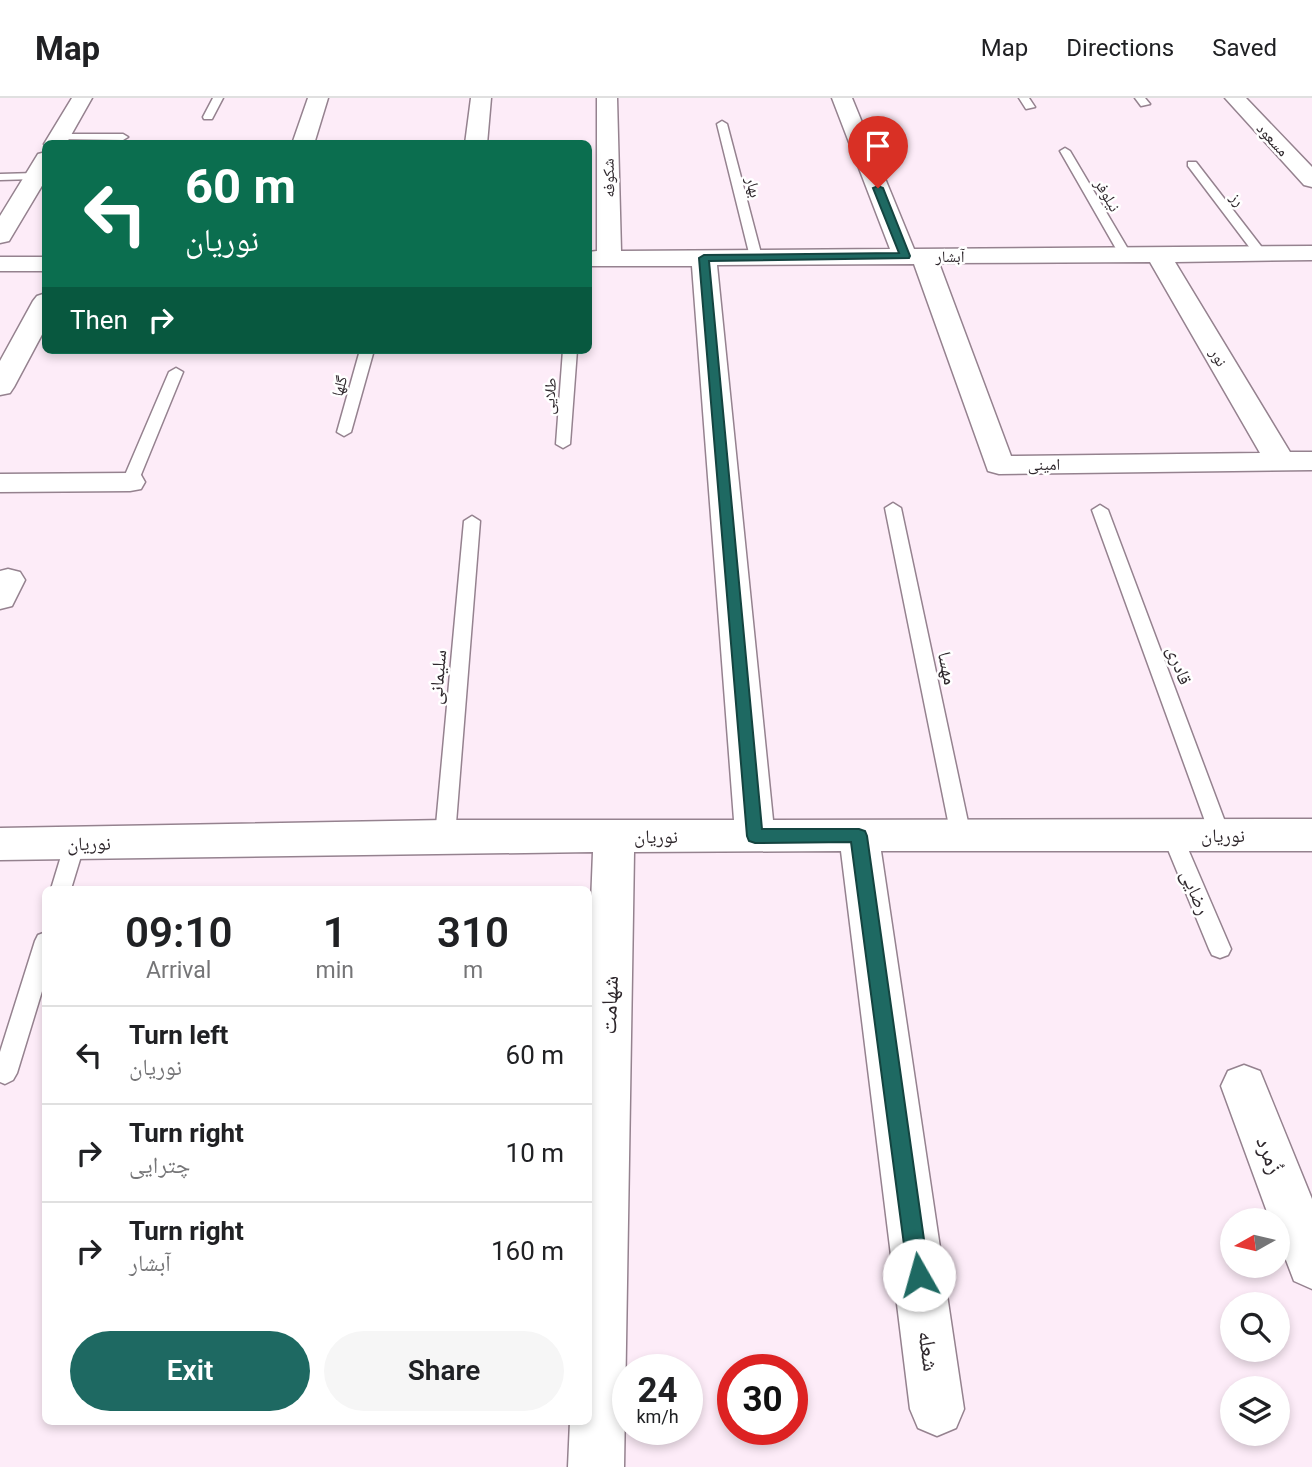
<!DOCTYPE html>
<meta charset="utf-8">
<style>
body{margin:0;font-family:Roboto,"Noto Naskh Arabic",sans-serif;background:#f6f6f6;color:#202124;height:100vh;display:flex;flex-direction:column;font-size:26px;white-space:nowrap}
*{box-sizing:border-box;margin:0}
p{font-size:23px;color:#757577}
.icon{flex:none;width:38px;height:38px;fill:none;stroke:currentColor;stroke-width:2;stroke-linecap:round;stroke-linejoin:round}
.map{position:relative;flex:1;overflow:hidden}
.panel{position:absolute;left:42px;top:788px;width:550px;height:539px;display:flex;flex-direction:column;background:#fff;border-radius:10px;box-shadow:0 4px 10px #0003}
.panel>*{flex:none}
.top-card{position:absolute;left:42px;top:42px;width:550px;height:214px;border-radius:10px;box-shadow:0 4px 10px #0003;background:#0b6e4f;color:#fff;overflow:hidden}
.needle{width:46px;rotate:262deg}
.controls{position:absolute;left:1220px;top:1110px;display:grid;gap:14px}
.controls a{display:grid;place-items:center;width:70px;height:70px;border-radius:50%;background:#fff;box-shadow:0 4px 10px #0003;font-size:35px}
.speed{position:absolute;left:612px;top:1256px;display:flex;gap:14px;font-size:35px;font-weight:700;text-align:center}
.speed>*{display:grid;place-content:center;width:91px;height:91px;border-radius:50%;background:#fff;box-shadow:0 4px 10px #0003;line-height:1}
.speed small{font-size:18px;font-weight:400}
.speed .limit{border:10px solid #d22;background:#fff;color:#111}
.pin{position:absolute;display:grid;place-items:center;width:60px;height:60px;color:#fff;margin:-72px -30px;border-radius:50% 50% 50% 0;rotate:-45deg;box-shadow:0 0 7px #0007}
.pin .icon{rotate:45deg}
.me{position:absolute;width:77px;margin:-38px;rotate:353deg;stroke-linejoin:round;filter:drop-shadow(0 0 5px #0008)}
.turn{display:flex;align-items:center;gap:24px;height:147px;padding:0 28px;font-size:32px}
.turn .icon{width:91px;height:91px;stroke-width:2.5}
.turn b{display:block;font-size:49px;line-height:60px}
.then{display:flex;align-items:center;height:66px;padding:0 28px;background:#0003;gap:14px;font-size:26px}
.eta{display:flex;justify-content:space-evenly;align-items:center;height:119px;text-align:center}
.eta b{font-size:42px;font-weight:600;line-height:49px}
.primary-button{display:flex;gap:14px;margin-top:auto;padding:14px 28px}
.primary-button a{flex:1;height:80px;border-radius:42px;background:#1e6962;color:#fff;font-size:28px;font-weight:600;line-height:80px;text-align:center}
.primary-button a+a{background:#f6f6f6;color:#202124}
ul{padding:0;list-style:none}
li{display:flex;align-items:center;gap:21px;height:98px;padding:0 28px;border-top:2px solid #e0e0e0}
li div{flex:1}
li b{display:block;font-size:26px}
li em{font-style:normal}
header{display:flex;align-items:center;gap:42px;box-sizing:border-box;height:98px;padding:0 35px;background:#fff;border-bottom:2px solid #e0e0e0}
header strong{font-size:33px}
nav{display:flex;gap:38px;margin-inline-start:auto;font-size:24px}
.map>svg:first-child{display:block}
</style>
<header>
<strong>Map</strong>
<nav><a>Map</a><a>Directions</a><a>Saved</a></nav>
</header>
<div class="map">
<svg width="1312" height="1369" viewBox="0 0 1312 1369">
<rect width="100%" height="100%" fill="#fdecf8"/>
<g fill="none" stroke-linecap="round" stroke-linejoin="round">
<!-- lane casing -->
<g stroke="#95828f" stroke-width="3">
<path id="lane" d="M213,0H223L212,21H204L203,19Z
M1019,0H1029L1035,9L1026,11Z
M1135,0H1145L1150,6L1141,8Z
M722,23L727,26L762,159L760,162L756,163L750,159L717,26Z
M59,36H123L128,39L123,42L55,41L54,39Z
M1065,50L1070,53L1131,156L1129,159H1121L1119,156L1060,53Z
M1188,64H1196L1264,152V158H1256L1188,68Z
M0,76L35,75L41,78L35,81L0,82Z
M360,252H374L351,334L344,338L337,334Z
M563,252H577L570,346L563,350L556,346Z
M176,270L183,274L138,384L135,387H125L122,384L169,274Z
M893,405L901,410L971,738L968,744L961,746L954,744L951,738L885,410Z
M1100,407L1108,412L1230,737L1227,743L1220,745L1213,743L1210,737L1092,412Z
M472,418L480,423L455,738L452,744L445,746L438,744L435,738L464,423Z
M1172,729L1179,731L1182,737L1231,851L1228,857L1220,860L1212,857L1209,851L1162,737L1165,731Z
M75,737L82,739L85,745L71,791H51L65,745L68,739Z
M46,834V880L17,975L13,982L5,986L0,984V954L35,843L38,837Z"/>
</g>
<!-- street casing -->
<g stroke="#95828f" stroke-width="3">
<path id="street" d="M72,0H92L66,46H46V48L44,46Z
M308,0H328L314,46H292Z
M471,0H491L487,46H465Z
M597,0H617L621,153L890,151L832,0H852L914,151L1312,148V162L1175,164L1290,354H1312V372L999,376L988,373L914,166L717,167L773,722L1312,721V753H881L964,1311L956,1330L937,1338L918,1330L910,1311L841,753L634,754L624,1369H568L570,1323H588V883L593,754L0,762V730L445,722H734L692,168H588V154L597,153ZM1150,164L1260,355L1011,358L939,165Z
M1225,0H1246L1312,69V89L1304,87Z
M46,54V81L9,143L0,145V118L38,56Z
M0,159H46V173H0Z
M46,195V229L14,289L10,295L0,297V263L33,203L37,198Z
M130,375L141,377L145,384L141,391L130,393L0,394V376Z
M8,471L20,474L25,482L12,508L0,511V473Z
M1244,967L1260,973L1312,1101V1191L1294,1183L1278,1141V1122H1270L1221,988L1228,973Z"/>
</g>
<!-- lane -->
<use href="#lane" fill="#fff" fill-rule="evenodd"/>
<!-- street -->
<use href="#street" fill="#fff" fill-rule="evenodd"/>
</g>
<!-- route -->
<path fill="#1e6962" stroke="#144440" stroke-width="2" d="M878,88L883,90L910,158L909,160L709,163L762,731H859L865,733L867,738L929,1177L926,1184L919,1188L911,1184L908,1177L851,744L755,745L749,743L747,738L699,160L704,157L899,155L873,90Z"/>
<g text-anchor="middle" stroke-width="5" stroke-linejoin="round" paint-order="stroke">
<!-- far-street labels -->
<g font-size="16" fill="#2f282d" stroke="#fff">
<text transform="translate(1273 41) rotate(47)" y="6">مسعود</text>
<text transform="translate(608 80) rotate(-91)" y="6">شکوفه</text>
<text transform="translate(754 89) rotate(76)" y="6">بهار</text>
<text transform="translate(1108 97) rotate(60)" y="6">نیلوفر</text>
<text transform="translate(1238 101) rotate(53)" y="6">رز</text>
<text x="950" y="164">آبشار</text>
<text transform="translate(1219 259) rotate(60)" y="6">نور</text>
<text transform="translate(339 288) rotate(-74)" y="6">گلها</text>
<text transform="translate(549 298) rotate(-86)" y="6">طلایی</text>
<text transform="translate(1044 366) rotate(-1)" y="6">امینی</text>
</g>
<!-- street labels -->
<g font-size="19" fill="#2f282d" stroke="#fff">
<text transform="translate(1180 567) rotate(70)" y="7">قادری</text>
<text transform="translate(948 570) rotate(78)" y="7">مهسا</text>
<text transform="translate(437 579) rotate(-85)" y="7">سلیمانی</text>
<text x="1223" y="744">نوریان</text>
<text x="656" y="745">نوریان</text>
<text transform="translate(89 745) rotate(-1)" y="7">نوریان</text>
<text transform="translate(1196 794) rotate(67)" y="7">رضایی</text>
</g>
<!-- near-street labels -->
<g font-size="23" fill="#2f282d" stroke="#fff">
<text transform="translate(609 907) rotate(-88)" y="8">شهامت</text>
<text transform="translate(1270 1057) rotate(69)" y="8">زُمرد</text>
<text transform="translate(929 1253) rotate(82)" y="8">شعله</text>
</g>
</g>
</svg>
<div class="controls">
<a><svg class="needle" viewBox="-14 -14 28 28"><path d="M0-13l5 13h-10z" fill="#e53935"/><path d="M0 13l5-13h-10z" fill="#757577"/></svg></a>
<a><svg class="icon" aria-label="search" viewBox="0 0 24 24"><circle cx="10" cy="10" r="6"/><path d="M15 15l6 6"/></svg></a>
<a><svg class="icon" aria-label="layers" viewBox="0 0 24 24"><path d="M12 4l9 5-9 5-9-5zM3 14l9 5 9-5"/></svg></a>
</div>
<div class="speed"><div>24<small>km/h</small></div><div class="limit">30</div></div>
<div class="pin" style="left:878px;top:90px;background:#d93025"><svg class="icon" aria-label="arrive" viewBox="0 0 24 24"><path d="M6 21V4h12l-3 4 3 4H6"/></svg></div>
<svg class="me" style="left:919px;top:1177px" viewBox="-20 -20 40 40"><circle r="19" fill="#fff"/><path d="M0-13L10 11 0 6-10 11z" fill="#1e6962"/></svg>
<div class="top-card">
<div class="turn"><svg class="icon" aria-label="left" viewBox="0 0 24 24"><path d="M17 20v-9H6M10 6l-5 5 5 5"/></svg><div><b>60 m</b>نوریان</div></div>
<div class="then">Then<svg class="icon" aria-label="right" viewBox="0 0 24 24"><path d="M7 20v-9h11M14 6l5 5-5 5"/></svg></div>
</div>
<section class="panel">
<div class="eta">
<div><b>09:10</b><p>Arrival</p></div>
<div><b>1</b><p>min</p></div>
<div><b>310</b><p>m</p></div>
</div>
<ul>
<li><svg class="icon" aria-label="left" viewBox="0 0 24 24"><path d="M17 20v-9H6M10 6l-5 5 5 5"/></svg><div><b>Turn left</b><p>نوریان</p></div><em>60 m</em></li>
<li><svg class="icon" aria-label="right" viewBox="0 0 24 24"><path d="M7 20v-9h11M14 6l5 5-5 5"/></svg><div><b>Turn right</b><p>چترایی</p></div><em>10 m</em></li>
<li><svg class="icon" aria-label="right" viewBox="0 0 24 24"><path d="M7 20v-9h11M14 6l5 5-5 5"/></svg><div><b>Turn right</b><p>آبشار</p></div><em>160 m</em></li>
</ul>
<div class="primary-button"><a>Exit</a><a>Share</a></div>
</section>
</div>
